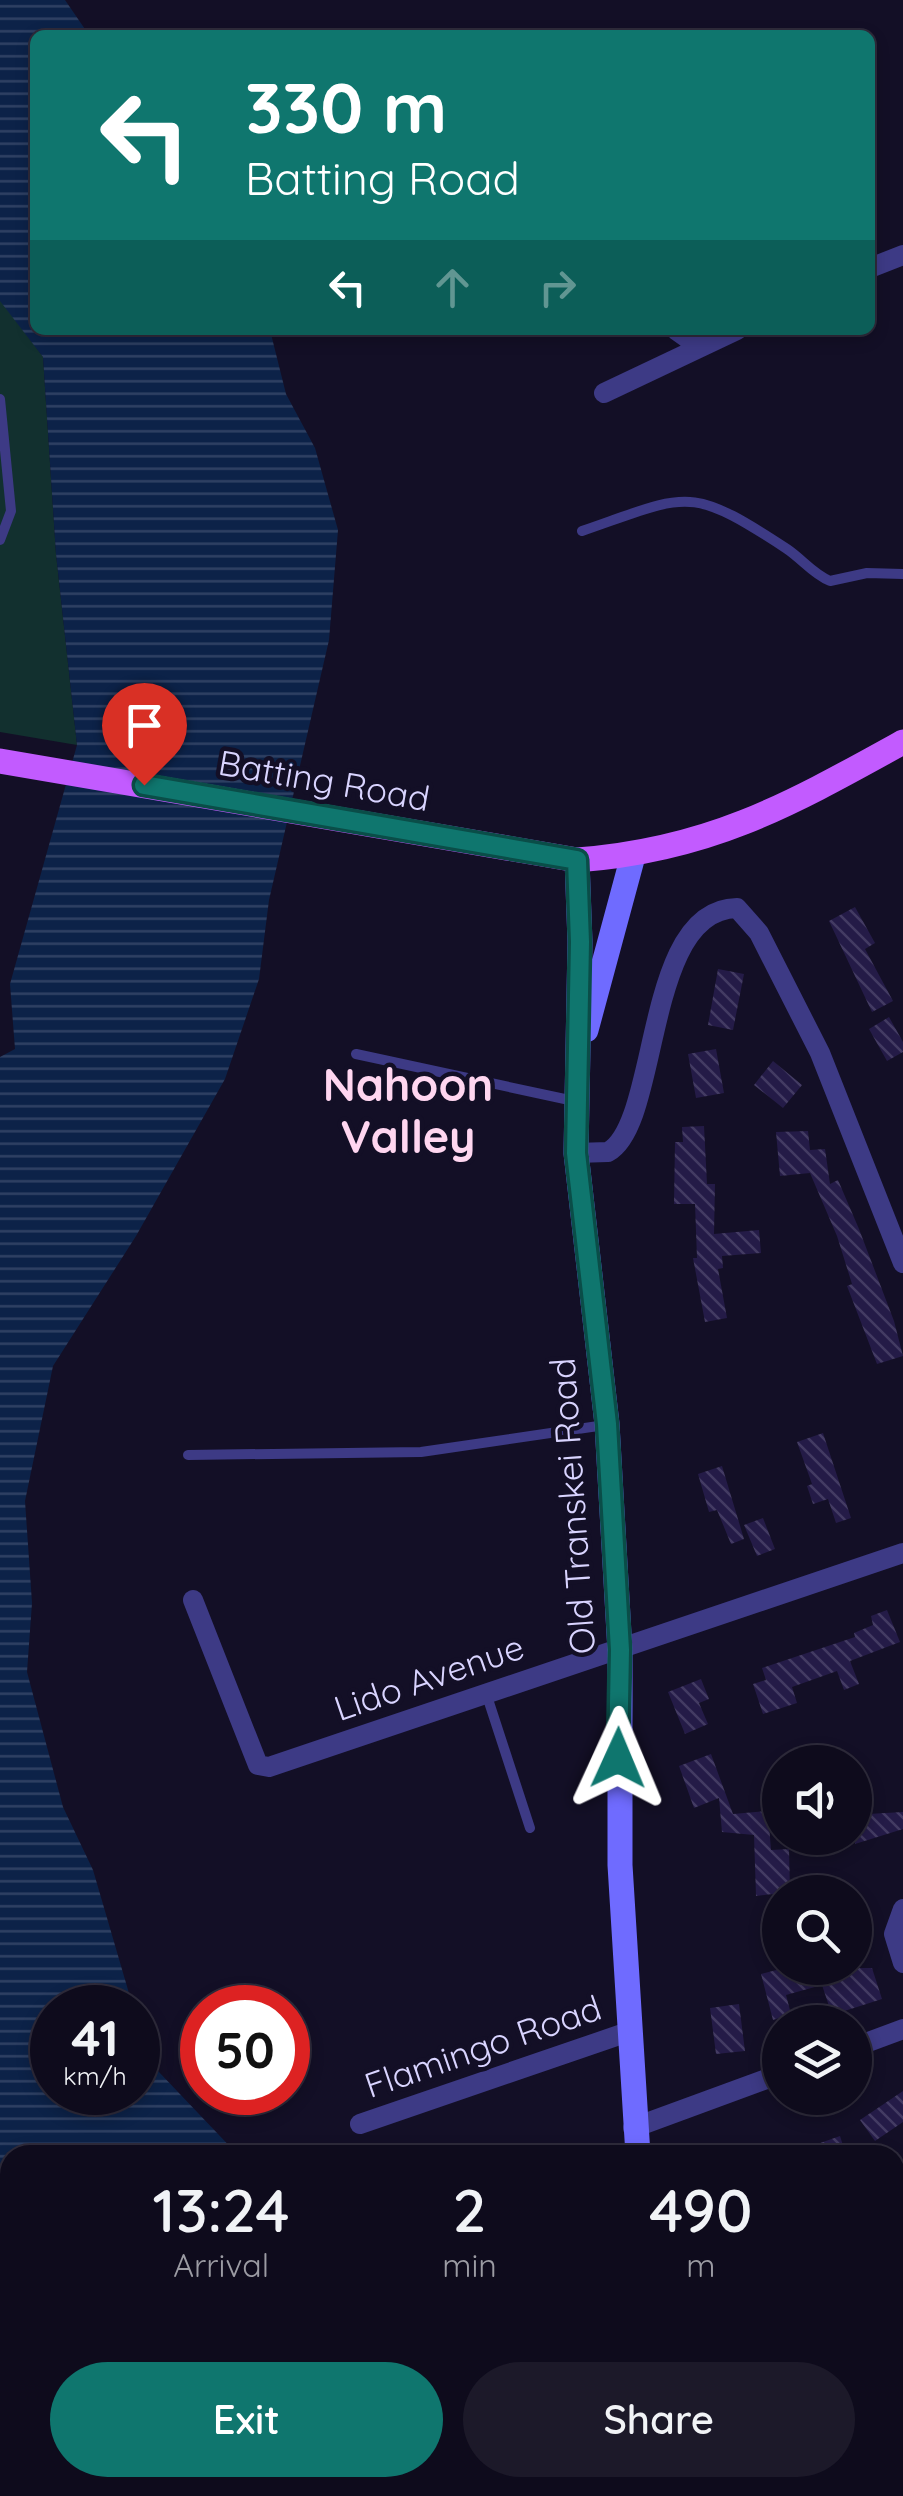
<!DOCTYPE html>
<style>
body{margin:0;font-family:Quicksand,sans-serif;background:#1c1929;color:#f1f3f6;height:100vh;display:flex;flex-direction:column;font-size:38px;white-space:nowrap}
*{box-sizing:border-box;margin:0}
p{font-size:32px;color:#9b9ba3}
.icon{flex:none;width:55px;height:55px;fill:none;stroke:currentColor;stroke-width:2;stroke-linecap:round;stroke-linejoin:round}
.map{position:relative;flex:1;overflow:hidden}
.sheet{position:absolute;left:0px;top:2145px;width:905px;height:352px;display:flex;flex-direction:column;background:#0e0b1c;border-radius:30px 30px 0 0;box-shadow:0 5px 15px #0003,0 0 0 2px #2e2b3b}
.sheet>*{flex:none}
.hud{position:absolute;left:30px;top:30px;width:845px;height:305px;border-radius:15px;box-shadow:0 5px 15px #0003,0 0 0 2px #2e2b3b;background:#0f766e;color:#fff;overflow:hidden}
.controls{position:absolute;left:762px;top:1745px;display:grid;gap:20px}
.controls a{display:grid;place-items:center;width:110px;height:110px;border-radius:50%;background:#0e0b1c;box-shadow:0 5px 15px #0003,0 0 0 2px #2e2b3b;font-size:50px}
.speed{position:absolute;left:30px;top:1985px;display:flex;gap:20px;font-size:50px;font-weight:700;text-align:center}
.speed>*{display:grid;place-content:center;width:130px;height:130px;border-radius:50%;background:#0e0b1c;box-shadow:0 5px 15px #0003,0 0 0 2px #2e2b3b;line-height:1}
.speed small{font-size:25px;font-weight:400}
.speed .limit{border:15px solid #d22;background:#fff;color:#111}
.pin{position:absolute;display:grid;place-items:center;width:85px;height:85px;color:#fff;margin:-102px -42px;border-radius:50% 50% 50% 0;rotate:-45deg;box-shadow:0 0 10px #0007}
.pin .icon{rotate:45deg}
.me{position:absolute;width:110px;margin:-55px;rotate:1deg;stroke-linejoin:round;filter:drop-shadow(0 0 8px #0008)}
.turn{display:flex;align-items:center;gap:35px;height:210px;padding:0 50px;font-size:45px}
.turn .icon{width:130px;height:130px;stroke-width:2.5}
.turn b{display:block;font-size:70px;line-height:85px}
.lanes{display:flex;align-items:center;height:95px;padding:0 50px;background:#0003;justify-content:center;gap:50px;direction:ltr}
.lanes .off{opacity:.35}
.eta{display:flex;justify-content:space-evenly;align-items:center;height:170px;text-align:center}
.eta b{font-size:60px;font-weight:600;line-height:70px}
.primary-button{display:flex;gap:20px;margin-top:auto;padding:20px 50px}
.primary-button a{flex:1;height:115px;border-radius:60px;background:#0f766e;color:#fff;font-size:40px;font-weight:600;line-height:115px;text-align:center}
.primary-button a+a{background:#1c1929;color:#f1f3f6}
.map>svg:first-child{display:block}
</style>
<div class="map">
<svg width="903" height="2496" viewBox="0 0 903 2496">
<defs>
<pattern id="grass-dots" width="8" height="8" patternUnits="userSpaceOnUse" patternTransform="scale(2.5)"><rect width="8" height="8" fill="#12302f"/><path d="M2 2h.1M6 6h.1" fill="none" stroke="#344d4e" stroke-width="1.8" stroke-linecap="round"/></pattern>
<pattern id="water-rules" width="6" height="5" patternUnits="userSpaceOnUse" patternTransform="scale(2.5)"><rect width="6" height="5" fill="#0c2248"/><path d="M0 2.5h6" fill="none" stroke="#2f4163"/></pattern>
<pattern id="building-back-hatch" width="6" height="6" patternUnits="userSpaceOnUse" patternTransform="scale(2.5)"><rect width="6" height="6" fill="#241b47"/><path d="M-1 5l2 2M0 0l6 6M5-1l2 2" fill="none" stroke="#433b63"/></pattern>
</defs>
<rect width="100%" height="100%" fill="#130f26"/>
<!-- grass -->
<path fill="url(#grass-dots)" d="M0,2188L10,2193V2349L0,2320Z
M87,2488H222V2496H99Z
M260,2488H421L429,2496H259Z"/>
<!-- park -->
<path fill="#12302f" d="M0,298L43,357L56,554L77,745L0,732Z"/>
<!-- water -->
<path fill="url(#water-rules)" d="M0,0H65L89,35H35V330H270L286,394L315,448L338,530L329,640L269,900L259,979L225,1079L136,1236L53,1366L25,1501L32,1603L27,1672L63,1807L93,1870L133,2007L52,2008V2092H138V2018L158,2071L238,2155H10V2193L0,2188V1057L15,1049L10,984L77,745L56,554L43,357L0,301Z
M0,2320L10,2349V2488H87L99,2496H6L0,2488Z
M421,2488H619L629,2496H429Z"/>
<!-- building -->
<path fill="url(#building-back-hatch)" d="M855,907L875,943L865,949L893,1001L872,1012L829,921Z
M718,969L744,974L733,1030L708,1025Z
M889,1017L903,1042V1052L887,1061L869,1029Z
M716,1049L724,1093L696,1098L688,1054Z
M773,1061L802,1085L783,1108L754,1085Z
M704,1126L707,1184H715L714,1234L759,1230L761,1253L722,1256L723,1268L718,1269L727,1318L705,1322L693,1258H697L695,1204H674L675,1142H683L682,1127Z
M808,1131L810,1150L825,1149L830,1184L838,1180L859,1229L894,1321L903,1356L877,1364L847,1286L852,1284L837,1236L810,1173L780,1176L776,1132Z
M823,1433L851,1518L836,1523L828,1499L813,1504L807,1486L812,1484L797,1442Z
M722,1466L744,1539L731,1544L717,1510L709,1512L698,1474Z
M763,1518L775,1549L757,1556L744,1525Z
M887,1610L900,1642L850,1661L859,1684L844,1690L837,1671L792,1687L797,1703L763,1714L753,1684L766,1680L762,1668L855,1637L854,1633L873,1625L871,1616Z
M701,1679L709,1699L699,1703L708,1724L685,1734L668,1692Z
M711,1754L733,1814L768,1811L771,1850L789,1849L790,1892L756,1896L754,1835L722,1832L719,1798L694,1808L679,1766Z
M866,1809L868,1814L903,1812V1829L855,1844V1812Z
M784,1968H872L882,1999L832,2015L822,1985L786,1995L791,2014L773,2020L761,1974Z
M739,2004L745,2051L716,2054L710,2008Z
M903,2091V2122L875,2141L860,2120Z
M840,2136L846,2155H792V2153Z"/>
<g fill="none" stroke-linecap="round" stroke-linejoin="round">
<!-- lane -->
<path stroke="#3d3a85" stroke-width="10" d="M0,399L11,511L0,540
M582,531C689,494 688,484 787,549C802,559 813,574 830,581L867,573L903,574
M356,1054L574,1101
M188,1455L421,1452L605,1425
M486,1693L530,1828"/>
<!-- street -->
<path stroke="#3d3a85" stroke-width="20" d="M870,268L903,255
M676,330L700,347
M604,393L737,330
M576,1153L608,1152C661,1123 643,909 737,908L759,933L820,1053L903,1263
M193,1600L258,1765L269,1767L903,1553
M903,1909L894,1934L903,1963
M855,2047L903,2029
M360,2124L628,2032
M633,2128L780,2074
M895,2336L903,2333
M895,2381L903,2394"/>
<!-- secondary -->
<path stroke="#6f6bff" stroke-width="25" d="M577,860L580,942L576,1153L607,1424L620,1651V1865L638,2155
M586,1030L633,856
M799,2488L806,2496"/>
<!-- primary -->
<path stroke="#c25bff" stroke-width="25" d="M0,761L577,860C710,850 789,805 903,742"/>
</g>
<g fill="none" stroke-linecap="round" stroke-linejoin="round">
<!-- route casing -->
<g stroke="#0a4d48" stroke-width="25">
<path id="route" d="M144,785L577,860L580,942L576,1153L607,1424L620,1650L618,1758"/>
</g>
<!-- route -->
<use href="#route" stroke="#0f766e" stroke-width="18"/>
</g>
<g text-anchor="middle" stroke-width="9" stroke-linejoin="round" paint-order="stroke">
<!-- street labels -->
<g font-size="35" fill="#d9d4ff" stroke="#130f26">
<text transform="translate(324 781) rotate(10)" y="12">Batting Road</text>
<text transform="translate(573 1506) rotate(-94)" y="12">Old Transkei Road</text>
<text transform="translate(429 1678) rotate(-19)" y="12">Lido Avenue</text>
<text transform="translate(483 2047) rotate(-19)" y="12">Flamingo Road</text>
</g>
<!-- district labels -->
<g font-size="45" font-weight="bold" fill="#ffd6f0" stroke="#130f26">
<text x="408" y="1101">Nahoon<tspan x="408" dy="52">Valley</tspan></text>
</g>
</g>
</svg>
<div class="controls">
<a><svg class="icon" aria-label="sound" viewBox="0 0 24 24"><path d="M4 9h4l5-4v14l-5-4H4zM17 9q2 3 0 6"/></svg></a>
<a><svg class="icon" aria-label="search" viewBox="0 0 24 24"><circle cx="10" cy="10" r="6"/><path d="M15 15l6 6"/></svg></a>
<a><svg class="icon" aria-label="layers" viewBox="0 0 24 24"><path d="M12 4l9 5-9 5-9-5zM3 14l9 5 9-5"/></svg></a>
</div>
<div class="speed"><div>41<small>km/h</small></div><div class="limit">50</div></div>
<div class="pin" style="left:144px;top:785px;background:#d93025"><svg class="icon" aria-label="arrive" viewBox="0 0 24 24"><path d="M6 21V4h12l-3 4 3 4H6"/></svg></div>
<svg class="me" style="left:618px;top:1758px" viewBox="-20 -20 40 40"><path d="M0-17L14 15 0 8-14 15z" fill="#0f766e" stroke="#fff" stroke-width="4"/></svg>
<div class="hud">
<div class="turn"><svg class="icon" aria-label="left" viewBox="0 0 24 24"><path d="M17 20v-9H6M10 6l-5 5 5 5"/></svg><div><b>330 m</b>Batting Road</div></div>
<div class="lanes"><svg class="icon" aria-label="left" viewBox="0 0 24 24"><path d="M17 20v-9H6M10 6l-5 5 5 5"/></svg><svg class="icon off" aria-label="ahead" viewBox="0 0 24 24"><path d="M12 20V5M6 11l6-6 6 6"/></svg><svg class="icon off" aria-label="right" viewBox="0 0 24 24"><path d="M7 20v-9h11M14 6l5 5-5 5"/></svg></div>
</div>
<section class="sheet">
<div class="eta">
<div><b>13:24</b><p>Arrival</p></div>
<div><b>2</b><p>min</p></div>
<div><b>490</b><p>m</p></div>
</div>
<div class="primary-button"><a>Exit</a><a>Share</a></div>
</section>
</div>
